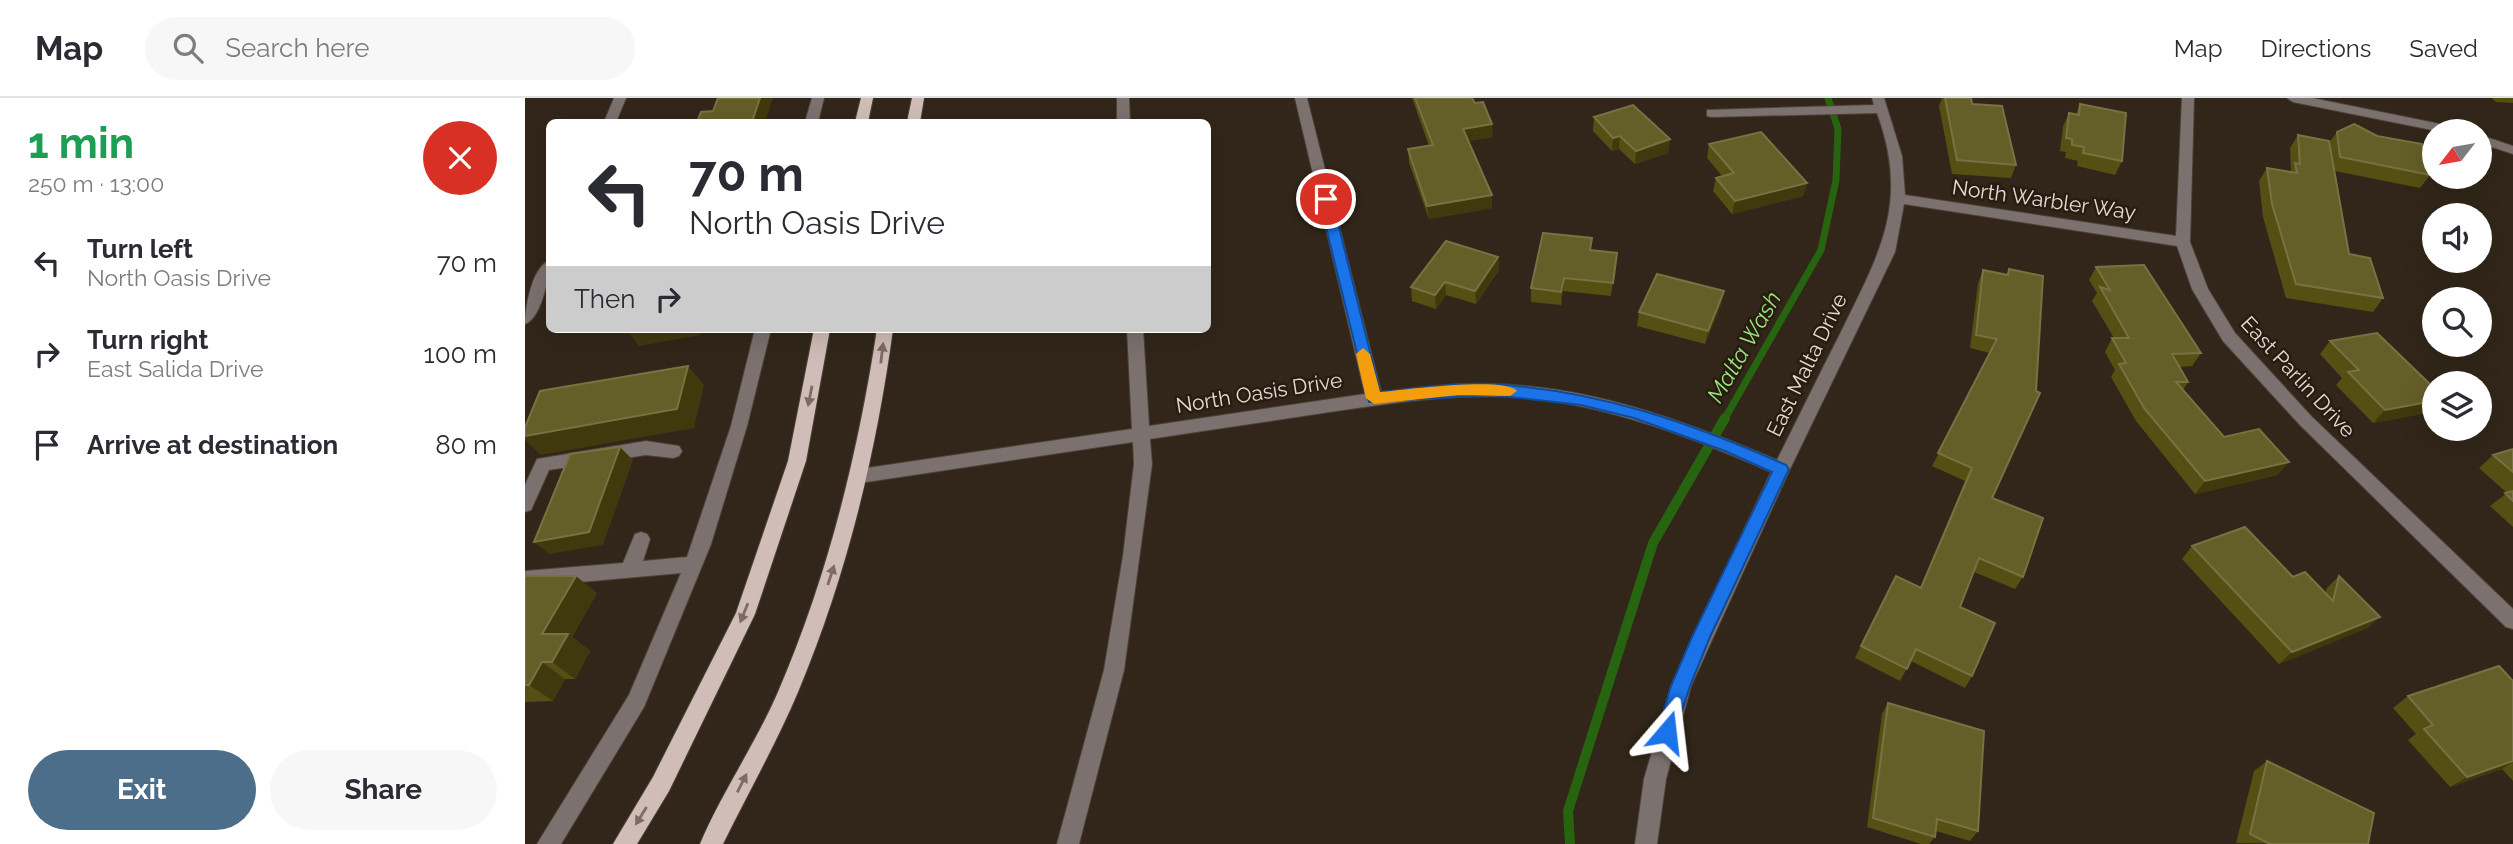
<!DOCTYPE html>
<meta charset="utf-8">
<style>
body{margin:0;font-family:Raleway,sans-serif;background:#f7f7f7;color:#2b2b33;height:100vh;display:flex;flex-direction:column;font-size:26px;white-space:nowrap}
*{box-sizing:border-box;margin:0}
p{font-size:23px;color:#7c7c81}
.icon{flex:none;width:38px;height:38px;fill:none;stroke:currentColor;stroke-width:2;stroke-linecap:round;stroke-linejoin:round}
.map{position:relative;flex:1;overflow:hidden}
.side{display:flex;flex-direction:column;background:#fff;width:525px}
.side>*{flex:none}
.hud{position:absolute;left:21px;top:21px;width:665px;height:214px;border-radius:10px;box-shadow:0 7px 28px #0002;background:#fff;color:#2b2b33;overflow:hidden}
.needle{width:46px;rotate:239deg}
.buttons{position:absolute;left:1897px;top:21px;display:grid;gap:14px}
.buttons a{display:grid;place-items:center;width:70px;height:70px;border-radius:50%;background:#fff;box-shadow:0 7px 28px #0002;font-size:35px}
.pin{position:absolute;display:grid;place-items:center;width:60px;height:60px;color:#fff;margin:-30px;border:4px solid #fff;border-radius:50%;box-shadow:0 2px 7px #0007}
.me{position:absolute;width:77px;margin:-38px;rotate:17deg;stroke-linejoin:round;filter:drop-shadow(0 0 5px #0008)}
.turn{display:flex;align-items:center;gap:24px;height:147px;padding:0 28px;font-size:32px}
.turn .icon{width:91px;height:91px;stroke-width:2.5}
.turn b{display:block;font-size:49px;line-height:60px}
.then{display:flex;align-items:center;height:66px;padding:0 28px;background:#0003;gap:14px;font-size:26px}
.round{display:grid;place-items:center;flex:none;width:74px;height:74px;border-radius:37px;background:#f7f7f7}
.headline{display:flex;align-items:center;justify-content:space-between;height:119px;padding:0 28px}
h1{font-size:42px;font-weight:700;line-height:52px;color:#1e9e55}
.primary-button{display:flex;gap:14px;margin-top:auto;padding:14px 28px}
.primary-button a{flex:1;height:80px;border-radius:42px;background:#4d6e8b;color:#fff;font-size:28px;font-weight:700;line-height:80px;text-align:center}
.primary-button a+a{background:#f7f7f7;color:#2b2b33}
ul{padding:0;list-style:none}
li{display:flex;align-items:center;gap:21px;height:91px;padding:0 28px}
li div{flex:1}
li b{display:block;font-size:26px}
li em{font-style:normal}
header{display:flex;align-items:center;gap:42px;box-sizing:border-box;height:98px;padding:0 35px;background:#fff;border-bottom:2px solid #e1e1e2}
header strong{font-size:33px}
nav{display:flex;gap:38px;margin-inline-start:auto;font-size:24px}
.search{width:490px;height:63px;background:#f7f7f7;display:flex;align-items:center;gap:18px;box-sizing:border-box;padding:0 24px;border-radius:38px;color:#7c7c81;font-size:26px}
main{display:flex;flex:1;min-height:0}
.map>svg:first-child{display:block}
</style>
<header>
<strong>Map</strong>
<div class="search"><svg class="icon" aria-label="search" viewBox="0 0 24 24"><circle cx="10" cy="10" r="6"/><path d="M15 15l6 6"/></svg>Search here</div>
<nav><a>Map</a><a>Directions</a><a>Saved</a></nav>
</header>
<main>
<section class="side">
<div class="headline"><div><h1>1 min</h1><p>250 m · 13:00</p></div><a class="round" style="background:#d93025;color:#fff"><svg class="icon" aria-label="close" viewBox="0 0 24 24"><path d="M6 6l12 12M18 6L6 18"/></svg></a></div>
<ul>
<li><svg class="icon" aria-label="left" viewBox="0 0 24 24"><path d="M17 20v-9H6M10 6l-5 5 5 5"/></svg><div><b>Turn left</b><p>North Oasis Drive</p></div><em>70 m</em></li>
<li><svg class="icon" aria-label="right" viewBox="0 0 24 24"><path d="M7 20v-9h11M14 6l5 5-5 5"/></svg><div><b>Turn right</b><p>East Salida Drive</p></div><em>100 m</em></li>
<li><svg class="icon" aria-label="arrive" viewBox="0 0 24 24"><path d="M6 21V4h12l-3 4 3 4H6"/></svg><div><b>Arrive at destination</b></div><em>80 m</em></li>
</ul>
<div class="primary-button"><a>Exit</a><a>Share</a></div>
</section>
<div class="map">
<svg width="1988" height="746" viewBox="0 0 1988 746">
<rect width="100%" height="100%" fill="#312619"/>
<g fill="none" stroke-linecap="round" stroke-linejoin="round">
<!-- stream-far1 -->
<path stroke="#276410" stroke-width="7" d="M1199,322L1296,152L1311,82L1313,31L1303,0"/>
<!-- stream -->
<path stroke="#276410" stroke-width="10" d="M1045,746L1043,713L1128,445L1200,320"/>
<!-- minor casing -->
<g stroke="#4d4337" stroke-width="2">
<path id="minor" d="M89,0H101L91,24H79Z
M287,0H299L293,24H280Z
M592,0H604L605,24H592Z
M770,0H782L856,294C891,290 927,285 963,286C1064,287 1160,323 1252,362C1273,320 1293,279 1314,238C1353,158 1386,106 1352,15L1187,19L1182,18V12L1349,7L1347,0H1359L1377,58L1380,97L1651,138L1657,0H1669L1665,144L1683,191L1710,235L1787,319L1988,511V531L1981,529L1775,327L1698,243L1667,191L1652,148L1379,106L1370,154L1265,371L1166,588L1141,681L1132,746H1110L1119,681L1146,588L1246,374C1168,340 1088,309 1004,300C935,294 866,305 798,315C740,324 683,332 625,341L627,366L599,572L554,746H532L579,572L598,458L609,366L608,344L335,385L329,383L326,378L329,373L335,371L607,331L602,231H618L624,328L840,296Z
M1762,0H1787L1930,29L1937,33H1912L1768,4Z
M1955,37L1988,48V56L1955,45Z
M24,163C25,178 16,221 0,226C0,210 7,169 24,163Z
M230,231H246L222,328L186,446L119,609L36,746H12L104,597L156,475L0,489V473L98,465L110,436L116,434L122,436L125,441L118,463L162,459L206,328Z
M121,343L154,348L157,353L154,358L148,360L121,357L24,372L6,412L0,414V387L12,361Z"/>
</g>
<!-- major casing -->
<g stroke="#4d4337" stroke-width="2">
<path id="major" d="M336,0H348L343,24H330Z
M387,0H399L395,24H382Z
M289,231H305L281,363L230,516L144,693L112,746H88L128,679L211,515L263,363Z
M352,231H368C351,356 322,477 273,594C251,646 223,695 198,746H175C197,694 230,647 253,594C303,478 333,356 352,231Z"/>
</g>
<!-- minor -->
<use href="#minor" fill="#7b726f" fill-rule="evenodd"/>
<!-- major -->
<use href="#major" fill="#d0bdb7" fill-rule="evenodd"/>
</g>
<!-- wall -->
<path fill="#554f14" d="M887,0H947L968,39L944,43L967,110L904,121L884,65L883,51L904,48Z
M1417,0H1446L1447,6L1491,67L1486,80L1427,76L1414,8Z
M1967,0H1988V5L1971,4Z
M1555,6L1597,63L1590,77L1552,68L1553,63L1540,60L1541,54L1535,53L1538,28L1544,15L1551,16Z
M1069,19L1145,41L1143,55L1110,66L1094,51L1087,53L1068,33Z
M1812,34L1905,77L1895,90L1810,73L1824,156L1858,200L1848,214L1761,200L1738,119L1734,83L1742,70L1765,74L1766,72L1765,50L1773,37L1804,45Z
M1184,46L1282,85L1278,98L1207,116L1188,93L1191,80L1197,78L1182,60Z
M1066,152L1092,155L1086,198L1038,193L1036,207L1006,204V190Z
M973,159L974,172L951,206L921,197L911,211L887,203L886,189Z
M1571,169L1676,255L1667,268L1654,269L1663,284L1658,292L1699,339L1753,377L1670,396L1611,323L1586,279L1590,272L1580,254L1587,240H1589L1567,203L1572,195L1564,182Z
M1484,171L1467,400L1498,479L1490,491L1449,474L1435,509L1447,578L1440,590L1386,563L1375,583L1330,560L1371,478L1395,490L1440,383L1407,368L1465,255L1445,250L1453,185L1458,172L1481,177Z
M1199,193L1196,207L1180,246L1112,228L1114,214Z
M1805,243L1909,290V312L1907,314L1848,325L1811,287L1817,280L1795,256Z
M1988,351V429L1965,408L1982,395L1954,370L1968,357Z
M1667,448L1768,479L1800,495L1802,490L1814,478L1855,519L1842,530L1754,566L1657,461Z
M0,478L72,495L47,539L65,553L50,581H40L28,603L0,604Z
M1988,583V683L1977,671L1925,689L1883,642L1891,636L1868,610L1883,598Z
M1363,605L1453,733L1445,743L1411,733L1410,739L1404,746H1396L1342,729L1357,616Z
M1742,663L1843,746L1711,745L1729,673Z"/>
<!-- shaded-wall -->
<path fill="#40390e" d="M235,0H248L240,24H227Z
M967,26L968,39L939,44L938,31Z
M1095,38L1094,51L1087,53L1088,40Z
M1145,41L1143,55L1110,66L1111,53Z
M1282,85L1278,98L1207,116L1210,103Z
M967,97V110L904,121L902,108Z
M973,159L974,172L951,206L950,193Z
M1039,180L1038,193L1036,207V194Z
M920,184L921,197L911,211L910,197Z
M1199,193L1196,207L1180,246L1183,233Z
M121,231H176L175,237L114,248L103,234Z
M163,268L179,287L169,330L16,357L0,342V338Z
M1909,303V312L1907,314L1848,325L1860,312Z
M95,349L108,362L78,447L24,456L9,444Z
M1764,364L1753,377L1670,396L1680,383Z
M51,478L72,495L47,539L65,553L50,581L27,564L17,536Z
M1855,519L1842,530L1754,566L1767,554Z
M17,564L40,581L28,603L4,587Z
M1988,663V664L1977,671L1925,689L1942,679Z"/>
<!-- building -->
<path fill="#645e29" stroke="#787243" stroke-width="2" d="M193,0H235L227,24H172L176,14L188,13Z
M890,0H947L950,5L958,4L967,26L938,31L967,97L902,108L883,51L908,47Z
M1420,0H1446L1447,6L1477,8L1491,67L1432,62Z
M1555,6L1601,15L1597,63L1558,55L1559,49L1547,47V41L1541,40L1544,15L1554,17Z
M1108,7L1145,41L1111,53L1095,38L1088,40L1069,19Z
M1829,26L1852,38L1897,46L1905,77L1815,59L1812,34Z
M1236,34L1282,85L1210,103L1191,80L1209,75L1184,46Z
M1773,37L1804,43L1824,156L1845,160L1858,200L1771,186L1747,106L1742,70L1772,75L1770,65L1775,66Z
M1018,135L1067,140L1065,152L1092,155L1088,185L1039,180L1036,194L1006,190Z
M921,143L973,159L950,193L920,184L910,197L886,189Z
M1619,167L1676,255L1647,256L1663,284H1651L1699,339L1734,331L1764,364L1680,383L1619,310L1594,266L1601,265L1587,240H1604L1575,189L1585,192L1571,169Z
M1484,171L1518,178L1511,293L1515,295L1467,400L1518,420L1498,479L1454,460L1435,509L1470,525L1447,578L1391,551L1382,571L1336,548L1371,478L1396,490L1447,370L1413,355L1472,241L1451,237L1458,172L1483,177Z
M1132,176L1199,193L1183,233L1114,214Z
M104,231H121L103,234Z
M1852,235L1909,290V303L1860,312L1823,274L1834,272L1805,243Z
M163,268L152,311L0,338V329L15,293Z
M95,349L64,434L9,444L45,356Z
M1988,351V374L1968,357Z
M1988,393V403L1980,395Z
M1720,429L1768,479L1780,474L1808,503L1814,478L1855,519L1767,554L1667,448Z
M0,478H51L17,536H43L27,564H17L4,587H0Z
M1974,568L1988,583V663L1942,679L1899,631L1908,627L1883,598Z
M1363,605L1459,633L1453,733L1412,721L1410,739L1348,720Z
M1742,663L1849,715L1843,746H1745L1725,736Z"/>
<!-- one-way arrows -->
<defs><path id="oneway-solid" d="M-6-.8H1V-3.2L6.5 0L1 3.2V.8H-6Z" transform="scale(1.75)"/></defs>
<g fill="#7c6c63">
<use href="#oneway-solid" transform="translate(357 255) rotate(-83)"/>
<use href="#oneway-solid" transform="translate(285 298) rotate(101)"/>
<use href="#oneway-solid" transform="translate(306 477) rotate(-72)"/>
<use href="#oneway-solid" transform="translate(219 515) rotate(112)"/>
<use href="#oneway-solid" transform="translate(217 685) rotate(-63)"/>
<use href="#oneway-solid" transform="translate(116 718) rotate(122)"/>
</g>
<!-- route -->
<path fill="#1a73e8" stroke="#114b97" stroke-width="2" d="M801,97L807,101L855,294C892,291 930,284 968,286C1075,293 1164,324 1261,367L1264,371L1185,539L1165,588L1148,641L1142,643L1135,641L1132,634L1146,588L1167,539L1247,374L1200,353L1109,320L1056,307L967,297L844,304L794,101Z"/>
<!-- slow -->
<path fill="#f59e0b" d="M838,250L845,256L855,294C877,292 981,278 992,293L985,298L933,297L849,306L841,300L831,256Z"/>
<g text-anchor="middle" stroke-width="5" stroke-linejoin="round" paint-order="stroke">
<!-- street labels -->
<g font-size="21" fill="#e2dad2" stroke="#271c0f">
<text transform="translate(1519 102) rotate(8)" y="7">North Warbler Way</text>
<text transform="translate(1282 267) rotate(-64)" y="7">East Malta Drive</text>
<text transform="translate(1773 279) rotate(47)" y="7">East Parlin Drive</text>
<text transform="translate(734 295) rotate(-9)" y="7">North Oasis Drive</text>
</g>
<!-- water labels -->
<g font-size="23" font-style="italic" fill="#95e67d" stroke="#271c0f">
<text transform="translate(1219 249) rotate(-60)" y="8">Malta Wash</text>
</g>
</g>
</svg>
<div class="buttons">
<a><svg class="needle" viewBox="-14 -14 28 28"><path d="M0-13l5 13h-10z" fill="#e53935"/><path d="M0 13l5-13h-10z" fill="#7c7c81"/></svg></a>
<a><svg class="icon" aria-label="sound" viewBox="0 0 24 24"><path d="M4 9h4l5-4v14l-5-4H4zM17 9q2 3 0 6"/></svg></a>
<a><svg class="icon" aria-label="search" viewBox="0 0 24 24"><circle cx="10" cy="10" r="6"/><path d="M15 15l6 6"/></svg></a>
<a><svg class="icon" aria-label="layers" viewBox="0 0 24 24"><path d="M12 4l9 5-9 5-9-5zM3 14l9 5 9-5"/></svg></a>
</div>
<div class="pin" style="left:801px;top:101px;background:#d93025"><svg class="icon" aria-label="arrive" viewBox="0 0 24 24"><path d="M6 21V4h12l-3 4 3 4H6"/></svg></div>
<svg class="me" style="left:1142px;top:634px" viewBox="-20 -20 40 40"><path d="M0-17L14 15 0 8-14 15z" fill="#1a73e8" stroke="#fff" stroke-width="4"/></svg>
<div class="hud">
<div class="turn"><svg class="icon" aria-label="left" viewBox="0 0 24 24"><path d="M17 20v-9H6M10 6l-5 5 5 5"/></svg><div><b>70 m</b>North Oasis Drive</div></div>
<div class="then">Then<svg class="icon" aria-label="right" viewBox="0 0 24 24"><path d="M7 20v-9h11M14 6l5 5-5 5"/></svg></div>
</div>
</div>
</main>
